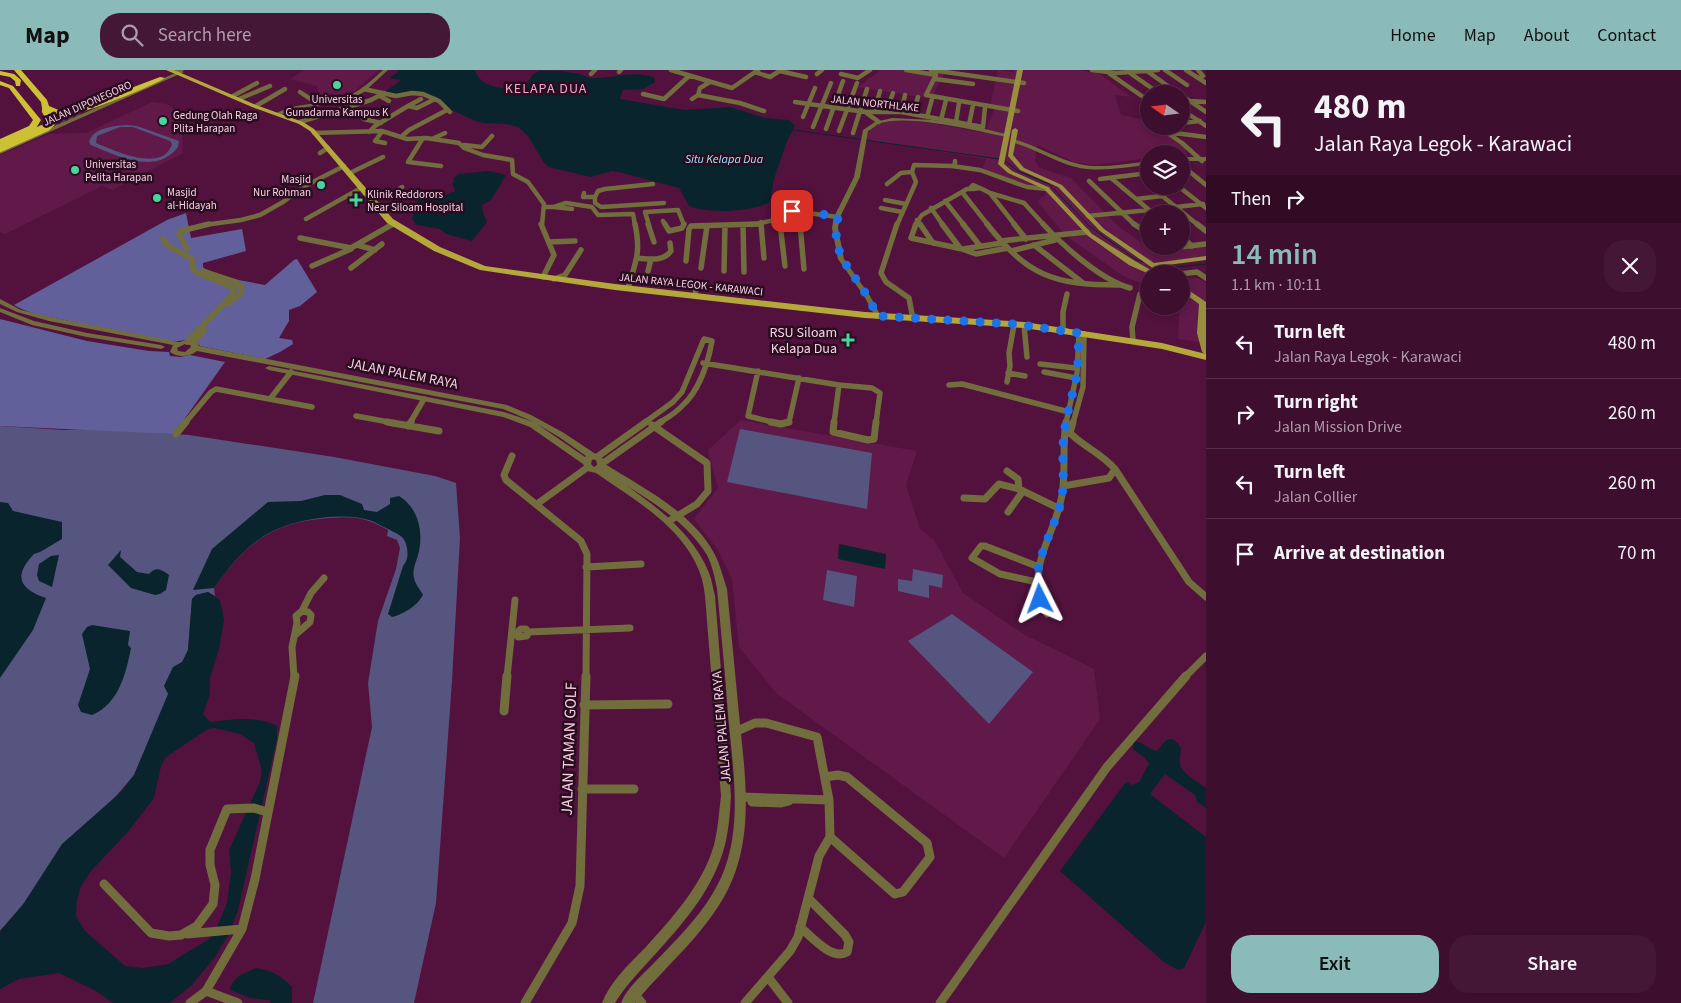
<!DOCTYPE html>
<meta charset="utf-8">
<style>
body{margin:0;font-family:"Source Sans 3",sans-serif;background:#451736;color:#f1f3f6;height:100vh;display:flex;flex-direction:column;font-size:19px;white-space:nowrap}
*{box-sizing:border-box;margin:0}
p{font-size:16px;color:#ad9caa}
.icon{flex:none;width:28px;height:28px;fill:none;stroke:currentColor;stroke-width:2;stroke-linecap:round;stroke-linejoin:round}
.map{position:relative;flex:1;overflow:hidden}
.sheet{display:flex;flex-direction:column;background:#3e0e2e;width:475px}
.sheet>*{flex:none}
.top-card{background:#3e0e2e;color:#f1f3f6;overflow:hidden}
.needle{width:32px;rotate:284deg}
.controls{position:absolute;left:1140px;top:15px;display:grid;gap:10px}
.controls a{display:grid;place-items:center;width:50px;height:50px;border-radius:50%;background:#3e0e2e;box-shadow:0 2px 8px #0003,0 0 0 1px #572e4a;font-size:25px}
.pin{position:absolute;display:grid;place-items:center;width:42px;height:42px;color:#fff;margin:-21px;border-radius:10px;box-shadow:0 2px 8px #0006}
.me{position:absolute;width:55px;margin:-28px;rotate:357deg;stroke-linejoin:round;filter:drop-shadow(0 0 4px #0008)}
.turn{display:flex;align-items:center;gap:18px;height:105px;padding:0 25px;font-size:22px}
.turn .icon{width:65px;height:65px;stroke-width:2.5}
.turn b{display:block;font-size:35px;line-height:42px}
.then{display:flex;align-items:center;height:48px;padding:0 25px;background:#0003;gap:10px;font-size:19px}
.round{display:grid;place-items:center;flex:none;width:52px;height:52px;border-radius:20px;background:#451736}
.headline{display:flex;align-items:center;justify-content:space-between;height:85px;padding:0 25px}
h1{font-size:30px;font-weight:600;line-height:38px;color:#8bbbb9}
.cta{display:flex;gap:10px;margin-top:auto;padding:10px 25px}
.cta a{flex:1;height:58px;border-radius:20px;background:#8bbbb9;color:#111;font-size:20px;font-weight:600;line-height:58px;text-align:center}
.cta a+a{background:#451736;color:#f1f3f6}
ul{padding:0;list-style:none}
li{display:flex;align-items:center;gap:15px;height:70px;padding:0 25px;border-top:1px solid #572e4a}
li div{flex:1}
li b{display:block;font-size:19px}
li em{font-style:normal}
header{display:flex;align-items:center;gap:30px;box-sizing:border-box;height:70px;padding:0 25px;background:#8bbbb9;color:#111}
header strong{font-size:24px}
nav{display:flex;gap:28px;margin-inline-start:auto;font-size:18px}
.search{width:350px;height:45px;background:#451736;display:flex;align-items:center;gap:12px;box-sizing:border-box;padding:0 18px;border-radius:20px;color:#ad9caa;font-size:19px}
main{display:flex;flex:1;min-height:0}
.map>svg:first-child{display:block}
</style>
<header>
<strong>Map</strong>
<div class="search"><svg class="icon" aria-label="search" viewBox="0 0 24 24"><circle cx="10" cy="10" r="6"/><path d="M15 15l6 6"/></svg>Search here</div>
<nav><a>Home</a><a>Map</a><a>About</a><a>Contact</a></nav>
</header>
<main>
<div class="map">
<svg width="1206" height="933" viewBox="0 0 1206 933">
<rect width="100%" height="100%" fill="#53123e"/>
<!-- built -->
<path fill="#61194a" d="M305,0H378L355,21L337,28L319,27L317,16L290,9Z
M881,0H918L944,4L932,27L926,28L858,17Z
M998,0L1013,2L1014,0H1076L1098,3L1131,27L1115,25L1121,45L1146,50L1149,52V56H1155L1185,78L1187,84H1149V88L1094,95L1074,92L1037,75L1035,92L1040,98L1071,108L1119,157L1154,181L1206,174V189L1163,194L1162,198L1171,204H1149V216L1123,206L1065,165L1037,131L1046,125L1044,119L1026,115L982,100L986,89L867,70V63L875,55L894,50H914L985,63L995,37L990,36Z
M152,32L166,34L174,39L182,58L183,83L112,120L102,116L5,164L0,162V85L49,64L86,63Z
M1198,208L1206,213V273L1178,269L1181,209Z
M741,350L917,381L906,415L920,459L934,470L963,523L1025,565L1094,599L1100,649L1004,788L776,623L739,577L732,509L718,480L694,449L718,418L708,380Z"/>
<!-- green -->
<path fill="#55557f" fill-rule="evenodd" d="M126,55L137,56L179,71L178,77C156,106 117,86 91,75L89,72C93,58 113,56 126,55ZM120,57H133L170,71L172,74C163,104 113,80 96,73L97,66Z
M0,356L64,360L101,359L189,365L334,387L435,406L456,413L460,468L452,611L436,833L414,933H313L372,657L368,613L378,551L396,499L400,478L397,470L387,466L388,460C366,447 354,446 329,448C272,452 246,473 214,518L215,526L208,522L196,525L192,529L188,580L134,705L0,861Z
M740,359L872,383L867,439L727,412Z
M913,499L943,505L942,518L929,515V528L898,521V509L912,511Z
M827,500L857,506L854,537L823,530Z
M952,544L1033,602L989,654L908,571Z"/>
<!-- forest -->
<path fill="#61609b" d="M186,143L191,168L242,159L246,181L203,193V197L212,205L265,215L294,190L297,189L317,222L300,236L289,240V251L279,268L292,270L293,274L280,282L265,289L200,276C192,265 181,273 169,271C135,265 102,259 69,251C50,247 31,245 14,235L167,150Z
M0,249L87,271L149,281L169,282L170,286L180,287L190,285L225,292L181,354L172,364L0,356Z"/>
<!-- water -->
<path fill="#09242d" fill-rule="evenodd" d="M397,0H475C481,19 504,18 521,20C528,16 530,3 539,1C551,0 570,1 582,5C586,6 589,8 593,8C615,8 631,0 654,7L655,12L643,19L623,20L620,29L685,40L731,37L765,48L789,50L795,56L787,71L774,109L770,132C752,142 708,144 689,136L679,118L619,102L612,101L591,107L549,97L544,93L528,66L518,57L506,54L484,53L475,51L452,40L440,29L425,23L396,25L385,22L401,10L389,8L399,1Z
M489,101L506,105L491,130L482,135L483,143L487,152L472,171L446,164L440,159L417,155L412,149L414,142L419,140L420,136L415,135L418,131L414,128H410L408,122H415L422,127L431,123L433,119L442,120L446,125L455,121L452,113L455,111L453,109L458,104Z
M325,425H340L362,434L364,440L377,442L390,434V428L399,426C419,438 424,464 418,485C416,493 412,499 414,508C415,514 420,519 423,525C417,536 404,544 392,547L388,544L403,496C408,490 408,485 407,478C405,466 399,465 390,460C383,457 376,452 369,450C342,442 300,449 275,460C248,473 231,494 214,518L193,520L212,479L268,432L301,431Z
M0,432L8,433L13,441L62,452V469L40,482L34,484C13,506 19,519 46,528L33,560L0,608Z
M839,474L886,484L885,499L838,489Z
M121,480L120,487L137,502L149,504C155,496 162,499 169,505L166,520L160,524L155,525L131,518L108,495Z
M59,485L52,517L39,511L37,505L39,494L51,486Z
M208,522L220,530L224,550L219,579L210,608V624L203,644L210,652C232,650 256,645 277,656V669L238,840L229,864L215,887L192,915L170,933H113L96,921L59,903L19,909L0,919V861L22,836L62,774L122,721L134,705L168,624L164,616L173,597L182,592L188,580L192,529L196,525ZM214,658L240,664L254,673L262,701L260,712L229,780L231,803L227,833L215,862L209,869L168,894L143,898L125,896L85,861L76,846L77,830L81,816L91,801L127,763L154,728L161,696L166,687L208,659Z
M92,555L130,561L128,575L131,578C126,603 119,634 92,645L81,642L78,635L90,599L82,564L87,557Z
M1172,669C1188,678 1176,686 1181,697C1186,706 1198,712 1206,718V738L1197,732L1195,725L1165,704L1150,724L1206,767V852L1184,898L1178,900L1165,893L1060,801L1126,712L1133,715L1139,712L1149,694L1145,688L1133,679L1134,671C1143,672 1148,679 1157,681L1166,670Z
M256,898C271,900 282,906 292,917V933H271L269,930L250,928L230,920C232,907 245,903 256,898Z"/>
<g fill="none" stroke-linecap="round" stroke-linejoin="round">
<!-- stream -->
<path stroke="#09242d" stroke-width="1" d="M794,60L999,89
M1004,90L1018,101L1049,114L1089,156L1135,189L1143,192
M1168,198L1206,194"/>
<!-- tertiary-tunnel -->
<path stroke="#6c2e57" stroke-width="5.5" stroke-dasharray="5.5 2.5" stroke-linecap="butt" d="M45,57L82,42"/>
<!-- minor-far3 -->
<path stroke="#726d3d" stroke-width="4.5" d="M671,0L732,18L758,0
M906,0L936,5L926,25L1018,41
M931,0L1024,13
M1092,0L1116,3L1158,0
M1165,0L1187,15
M1186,0L1206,13
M1198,0L1203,6L1200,9
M178,1L181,0
M780,1L806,7
M1127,1L1160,24
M1147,1L1179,24
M619,2L621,0
M755,2L770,7L781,0
M591,4L595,0
M817,4L822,0
M841,4L858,8L870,0
M1110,4L1149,31
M935,9L973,14
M364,19L396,26L412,23L423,24L439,31L450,42
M300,22L318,34
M643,24L664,29L689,6
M698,25L740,33L764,41
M1181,25L1206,42
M233,26L257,13
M380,26L389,31
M239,29L270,16
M692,29L698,25L700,18L710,12
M1190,31L1206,32
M795,32L865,42H901L983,57L985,38
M256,36L285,19
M408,36L421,29
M345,38L366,46L364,49L381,53
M1181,39L1206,56
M865,42L879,52
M874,42L880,21
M886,42L893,23
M901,42L905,25
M913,44L918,27
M803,47L815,18
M927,47L932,29
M941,50L946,30
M300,52L371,30L384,23
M956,52L959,33
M1181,53L1200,51
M969,55L973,35
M813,57L831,13
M1159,57L1182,73L1202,91
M826,59L843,11
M380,61L381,63L375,71L385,73
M839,61L857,13
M369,62L375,56L408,36L417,38L435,29
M1167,62L1206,67
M314,63L382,61L407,69L426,68L459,73L464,78L483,85L512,90L513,104L528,112L544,134L542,155
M853,63L867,19
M401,67L409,60L447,40
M423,68L408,92L441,96
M432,69L445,63
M464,75L482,77L492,66
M320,83L328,78
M952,96L980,100L1027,117L1048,119
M1181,100L1190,102L1206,115
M350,103L383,87
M1111,108L1154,144
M1100,109L1149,103
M1089,111L1135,155
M887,114L901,103L912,102
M973,115L980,118L973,119L971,117Z
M1150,116L1198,155
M1178,116L1206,138
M980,118L990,123L1015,155
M962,122L988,155
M584,123L583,127H595L598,121L605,119L653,114
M990,123L1024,133L1044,155
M369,126L384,123L390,125L402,117
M595,129V133L601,137L664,133
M1136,129L1162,126
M885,130L906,134
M945,131L964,155
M544,137H554L566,133L592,137L598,145L633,144L635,155
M554,137L572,139
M1176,137L1203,134
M881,138L902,142
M931,138L943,155
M799,141L800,155
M1088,146L1149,140
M306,149L361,118
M779,149L780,155
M917,150L920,155
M663,151L665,155
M761,152V155
M204,155L241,150L260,145L283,132L303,117L344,96
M391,155L394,153
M649,155L645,142L678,140L684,155
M752,155L779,149L794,141L837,147
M897,155L916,112L912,102L914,95L952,96L955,94V91
M915,155L922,145L967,119H973"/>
<!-- minor-far2 -->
<path stroke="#726d3d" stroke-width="5.5" d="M541,154L554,185L543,207
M648,154L654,172
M665,154L669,161L682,158L684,154
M761,154L764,188
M780,154L785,196
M800,154L804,199
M897,154L881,203L886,212L909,228L913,249
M916,154L911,168L962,179L976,184L1008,178
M920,154L933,173
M942,154L960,178
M963,154L980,176
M987,154C1028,206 1053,215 1119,215
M1014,154L1026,169
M1043,154C1063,176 1101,210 1130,218
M1134,154L1149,164
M1197,154L1206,161
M743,155L744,202
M1181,166L1192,176
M300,168L351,178L393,154
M163,169L168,176L192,189L193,199L197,203L235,218L230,227L187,272
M1000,171L1087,162
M549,172L575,171
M357,175L375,180
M1034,175L1083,213
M1166,176L1171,178L1206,174
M187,179L179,164L181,161L209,154
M963,179L1002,173
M1011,181L1055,170
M637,188C649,189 663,192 671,181L670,173
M686,191L689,159L691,156L758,154
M312,196L351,179
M351,198L382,174
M701,198L707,156
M203,201L236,212L242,217L241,223L228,234
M648,201L651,189
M724,201L725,156
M1180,204L1197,202L1206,208
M554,209L565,205L581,180
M628,218C636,191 641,182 635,154
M1067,224L1063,242V259L1067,261
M695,225L697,214
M1024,255L1027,287
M1133,271L1132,257L1140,224H1149
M194,273L204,260
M703,293L839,315
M1040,294L1076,298
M758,301L748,346L776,353
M1044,302L1076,308
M1008,303L1025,306
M1007,312L1010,296L1009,283L1014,255
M839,315L872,318L880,323L876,353
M949,315L962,314L1069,342
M270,329L291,302
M356,346L394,353
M185,353L211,322L216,319L312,337
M410,353L424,329
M644,353L673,332L682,322L704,269L712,271C708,293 699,321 682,336C676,343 667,348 659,353
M786,353L789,352L799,308
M834,353L839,315
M1066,353L1077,303L1079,263
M1073,353L1083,317L1084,264"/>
<!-- minor-far1 -->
<path stroke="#726d3d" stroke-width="7" d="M387,352L439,361
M771,352L781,354L789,352
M834,352L833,362L868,370L874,369L876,352
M652,355L707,393L708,421L697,434L669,451
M408,356L411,352
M176,364L186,352
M512,386L504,405L506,410L581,471L587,484L586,607
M597,387L646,352
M603,393L661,352
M1115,399L1189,512L1206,527
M1007,401L1018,409L1019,419L1060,439
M1063,416L1109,408L1115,399C1101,383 1084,377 1070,363L1073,352
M964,428L985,429L999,414L1019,419
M537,434L588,397
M1008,442L1023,421
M586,497L641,494
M1037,512L1000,504L972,488L981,476H985L1039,497
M302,541L311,523L324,508
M1047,544C1023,497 1054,470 1062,425C1066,401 1062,376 1066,352
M521,559H526L528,562L527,566L518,567L516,563Z
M528,562L630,558
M512,563H516
M294,607L292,577L297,553L296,546L302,541L308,542L311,545L310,552L295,565
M507,607L515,530
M1185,607L1206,586"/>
<!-- minor -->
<path stroke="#726d3d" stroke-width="9" d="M584,635L668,634
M504,641L507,606
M735,662L755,653H766L817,667L829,730L830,767L819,786L798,867L790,881L745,933
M825,707L838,705L847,707L927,773L930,787L903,822L895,824L830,767
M582,719H634
M741,727L829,730
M752,732L781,733L789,731
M104,814L151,863L169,866L181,865L197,856L213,834L215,815L210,795V780L227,739L254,738L267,742
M800,857C811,866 832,891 847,882L849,872L845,865L808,828
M187,864L242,859
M768,907L788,933
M206,921L238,933
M634,924L642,933
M190,933L206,921L242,859L255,809L295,606
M525,933L572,853L580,816L586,606
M940,933L1107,697L1186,606"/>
<!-- tertiary -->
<path fill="#726d3d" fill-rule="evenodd" d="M383,0H388L364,22L351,29L329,34L298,38L278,46L275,44C297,31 325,36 348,26C362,20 372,10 383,0Z
M180,1L184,2L0,84V80Z
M892,48L933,50L976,57L1010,65L1007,67C976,61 907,43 878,54C875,56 872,59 868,61L860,107L840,147L838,158L844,189L870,226L881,246L878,248L875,246L864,226L838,189L832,158L834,147L854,107L863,60L875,52Z
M1013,69C1036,75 1056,89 1079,94C1101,99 1126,94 1149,91V95C1126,97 1102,102 1080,98C1056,93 1035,78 1011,72V70Z
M1181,87H1206V91H1181Z
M0,229L21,240L50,247L179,272L188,270L198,273L199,276L507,335L531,345L564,363L594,383L601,385L605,394C643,418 692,442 714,483C720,494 723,507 727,519C731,561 735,602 739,644C745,707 757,774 721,832C698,870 663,899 635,933H621C626,919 641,906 652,895C674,872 697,850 713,823C746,769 733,703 728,644C725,602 721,561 717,519C715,508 712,495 707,485C689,455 656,434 627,416C660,439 694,465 709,503C712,510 713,519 715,526L731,726C730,742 729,759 725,775C714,817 687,849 659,880C644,897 627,913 615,933H602C610,912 628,895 644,879C672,848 702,816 714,775C718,759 719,742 721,726L705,526C704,519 703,511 700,503C683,457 635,430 596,403L587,401L583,394L530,357L503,347L269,300L265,298L269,296L504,342L534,352L503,339L197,281C189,287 178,288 170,282L173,275L49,251L17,242L0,234ZM185,274L190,275L191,277L185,282L178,281L177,278ZM537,354L559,367L586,386L585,387ZM592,390L596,389L597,395L594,397L591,394Z
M0,238L34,251L87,263L161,275L165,277L161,279L87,267L32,255L0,242Z"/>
<!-- secondary -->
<path fill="#978f3e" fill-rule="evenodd" d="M1017,0H1023L1004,94L1012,101L1048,117L1092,164L1135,191L1158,204H1149L1129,195L1088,166L1044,119L1008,103L998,94Z
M1015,58L1018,60L1013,85L1024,98L1062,115L1104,159L1154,193L1206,186V190L1160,196L1170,204H1161L1100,161L1058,117L1020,100L1008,86L1012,60Z
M1181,215L1206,232V285L1202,282L1197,263L1199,234L1181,221Z"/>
<!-- primary -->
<path fill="#b4a83b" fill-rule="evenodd" d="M166,0H174L256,35L303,52L314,59L393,149L440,177L485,196L615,214L865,242L1024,252L1162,273L1206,284V290L1162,279L1024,258L865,248L615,220L480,200L434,181L387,153L310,61L299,54L252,37Z"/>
<!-- motorway -->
<path fill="#cec035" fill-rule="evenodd" d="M14,0H21L47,30L49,36L61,41L73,40L160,7L165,8C156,15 87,42 74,44C63,46 53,43 43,43L41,32Z
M0,1L14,4L21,10L20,16H16L15,11L10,7L0,5Z
M0,11L13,16L41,50L35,60L0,74V69L29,56L33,50L9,18L0,15Z"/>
<!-- motorway-bridge -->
<path stroke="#cec035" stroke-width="8" d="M0,78L47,57L52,52L46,41"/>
</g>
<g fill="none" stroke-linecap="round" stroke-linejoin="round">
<!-- route -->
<path stroke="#1a73e8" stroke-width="9" stroke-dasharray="0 16.2" d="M792,141L799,140L838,147C830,184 850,197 867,226C871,232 874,240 878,246L1014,254L1079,263C1078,278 1079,294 1076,309C1072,327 1066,346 1064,365C1061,385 1065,406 1062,426C1056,461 1029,492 1040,529"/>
</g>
<!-- markers -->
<g fill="#47d49d" stroke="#290d1f" stroke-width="2">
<circle cx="337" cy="15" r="5"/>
<circle cx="163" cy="51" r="5"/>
<circle cx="75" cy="100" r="5"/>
<circle cx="321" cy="115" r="5"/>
<circle cx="157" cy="128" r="5"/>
<path d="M353.5 122.5h5v5h5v5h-5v5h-5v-5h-5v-5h5z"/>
<path d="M845.5 262.5h5v5h5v5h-5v5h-5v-5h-5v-5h5z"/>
</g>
<g text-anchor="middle" stroke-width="5" stroke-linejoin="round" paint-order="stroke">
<!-- far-poi labels -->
<g font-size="11" fill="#f8cfe6" stroke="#290d1f" text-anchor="start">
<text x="337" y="33" text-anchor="middle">Universitas<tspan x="337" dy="13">Gunadarma Kampus K</tspan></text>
<text x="173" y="49">Gedung Olah Raga<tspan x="173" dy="13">Plita Harapan</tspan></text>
<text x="85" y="98">Universitas<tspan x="85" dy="13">Pelita Harapan</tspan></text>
<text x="311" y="113" text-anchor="end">Masjid<tspan x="311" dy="13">Nur Rohman</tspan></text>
<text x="167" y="126">Masjid<tspan x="167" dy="13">al-Hidayah</tspan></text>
<text x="367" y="128">Klinik Reddorors<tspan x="367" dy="13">Near Siloam Hospital</tspan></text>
</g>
<!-- far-street labels -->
<g font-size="11" fill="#f8cfe6" stroke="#290d1f">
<text transform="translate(87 33) rotate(-24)" y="4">JALAN DIPONEGORO</text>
<text transform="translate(875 33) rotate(6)" y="4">JALAN NORTHLAKE</text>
<text transform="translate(691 214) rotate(6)" y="4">JALAN RAYA LEGOK - KARAWACI</text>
</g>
<!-- far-water labels -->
<g font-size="12" font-style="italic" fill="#a1e2fa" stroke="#290d1f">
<text x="724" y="93">Situ Kelapa Dua</text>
</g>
<!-- far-quarter labels -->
<g font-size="14" letter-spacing="1" fill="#f0a3d1" stroke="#290d1f">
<text x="546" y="23">KELAPA DUA</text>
</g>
<!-- poi labels -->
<g font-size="14" fill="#f8cfe6" stroke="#290d1f" text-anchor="end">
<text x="837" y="267">RSU Siloam<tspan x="837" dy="16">Kelapa Dua</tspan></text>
</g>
<!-- street labels -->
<g font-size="14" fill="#f8cfe6" stroke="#290d1f">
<text transform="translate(403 303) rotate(11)" y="5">JALAN PALEM RAYA</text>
<text transform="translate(721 657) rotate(-95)" y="5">JALAN PALEM RAYA</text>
</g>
<!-- near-street labels -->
<g font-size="16" fill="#f8cfe6" stroke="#290d1f">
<text transform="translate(568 679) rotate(-88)" y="6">JALAN TAMAN GOLF</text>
</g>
</g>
</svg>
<div class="controls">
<a><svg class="needle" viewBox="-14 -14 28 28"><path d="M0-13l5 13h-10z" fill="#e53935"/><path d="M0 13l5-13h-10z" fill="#ad9caa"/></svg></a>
<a><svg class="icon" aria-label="layers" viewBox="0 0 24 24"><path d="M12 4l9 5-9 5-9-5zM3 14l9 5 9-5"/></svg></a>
<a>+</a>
<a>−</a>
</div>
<div class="pin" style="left:792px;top:141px;background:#d93025"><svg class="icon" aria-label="arrive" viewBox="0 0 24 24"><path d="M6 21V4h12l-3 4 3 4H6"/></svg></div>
<svg class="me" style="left:1040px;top:529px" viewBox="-20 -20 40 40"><path d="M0-17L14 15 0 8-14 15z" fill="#1a73e8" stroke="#fff" stroke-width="4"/></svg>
</div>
<section class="sheet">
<div class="top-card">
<div class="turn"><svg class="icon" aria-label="left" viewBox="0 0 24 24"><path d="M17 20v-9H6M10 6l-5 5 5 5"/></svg><div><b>480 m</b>Jalan Raya Legok - Karawaci</div></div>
<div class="then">Then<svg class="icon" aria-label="right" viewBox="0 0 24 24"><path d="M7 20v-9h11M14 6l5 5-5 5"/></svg></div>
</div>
<div class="headline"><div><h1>14 min</h1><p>1.1 km · 10:11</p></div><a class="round"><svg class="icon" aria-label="close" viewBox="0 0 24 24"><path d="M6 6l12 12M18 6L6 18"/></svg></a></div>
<ul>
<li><svg class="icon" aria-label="left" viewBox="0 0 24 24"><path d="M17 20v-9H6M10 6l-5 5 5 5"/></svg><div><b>Turn left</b><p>Jalan Raya Legok - Karawaci</p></div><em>480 m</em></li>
<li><svg class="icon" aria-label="right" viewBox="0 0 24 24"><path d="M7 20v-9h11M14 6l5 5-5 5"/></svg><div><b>Turn right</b><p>Jalan Mission Drive</p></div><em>260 m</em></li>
<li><svg class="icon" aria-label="left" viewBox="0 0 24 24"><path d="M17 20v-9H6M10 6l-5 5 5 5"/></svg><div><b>Turn left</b><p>Jalan Collier</p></div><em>260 m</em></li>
<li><svg class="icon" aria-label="arrive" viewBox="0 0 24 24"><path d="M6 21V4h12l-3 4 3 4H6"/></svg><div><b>Arrive at destination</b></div><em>70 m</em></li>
</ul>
<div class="cta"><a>Exit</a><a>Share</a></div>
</section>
</main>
